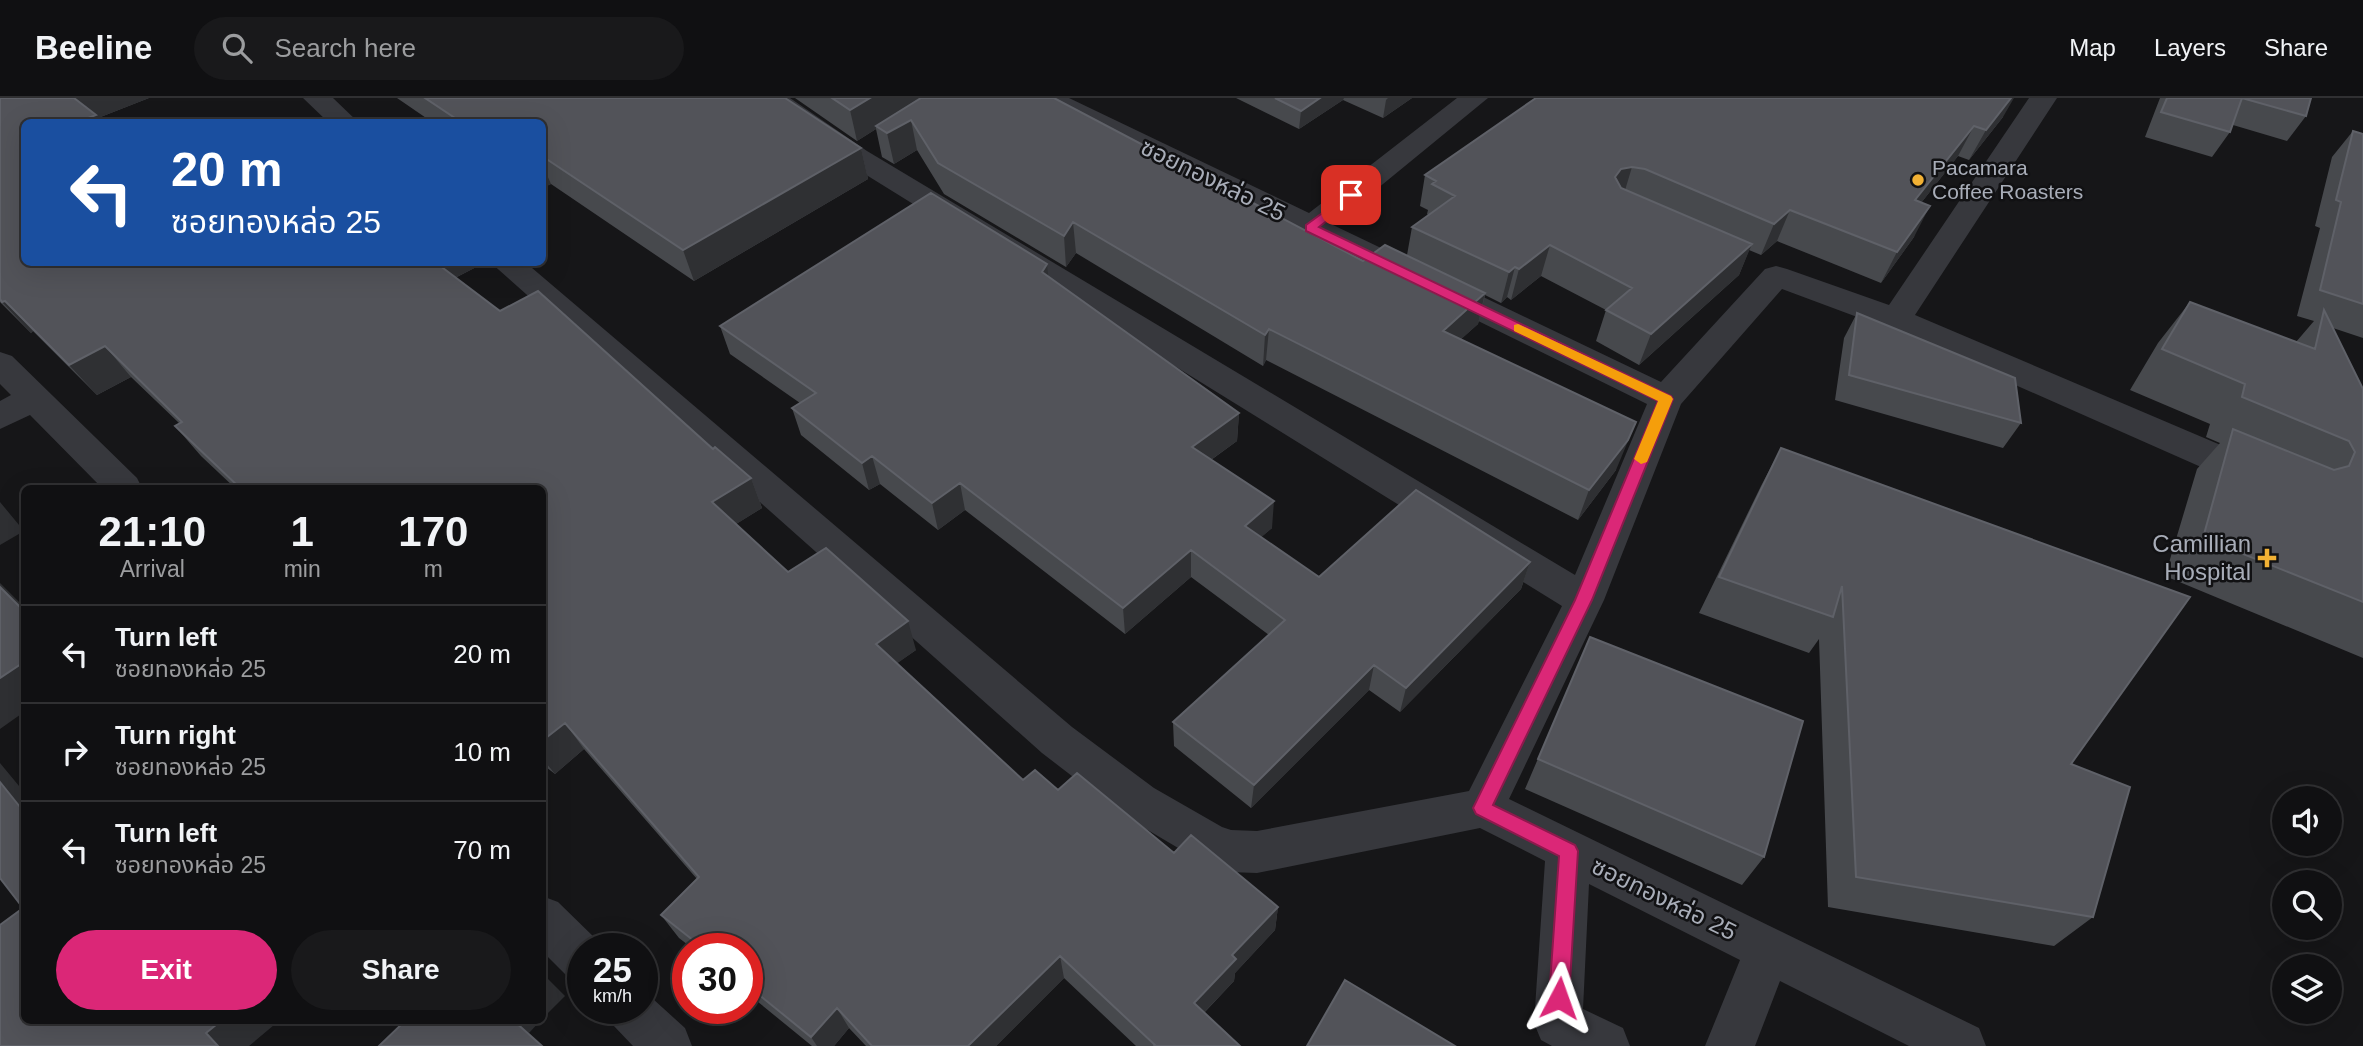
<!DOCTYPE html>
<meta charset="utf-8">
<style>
body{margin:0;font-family:Arial,"Noto Sans Thai",sans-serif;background:#19191b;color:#f1f3f6;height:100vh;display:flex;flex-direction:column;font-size:26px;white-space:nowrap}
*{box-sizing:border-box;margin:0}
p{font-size:23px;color:#9c9d9f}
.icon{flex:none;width:38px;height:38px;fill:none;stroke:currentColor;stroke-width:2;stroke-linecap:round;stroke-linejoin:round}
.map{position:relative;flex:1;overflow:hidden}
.details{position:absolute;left:21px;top:387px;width:525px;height:539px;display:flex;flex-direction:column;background:#101012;border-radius:10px;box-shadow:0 7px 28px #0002,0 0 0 2px #303032}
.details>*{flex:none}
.top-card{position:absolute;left:21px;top:21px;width:525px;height:147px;border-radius:10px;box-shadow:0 7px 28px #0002,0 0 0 2px #303032;background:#1a4fa0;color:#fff;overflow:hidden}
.fabs{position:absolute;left:2272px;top:688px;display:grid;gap:14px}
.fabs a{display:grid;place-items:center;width:70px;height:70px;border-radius:50%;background:#101012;box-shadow:0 7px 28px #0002,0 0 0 2px #303032;font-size:35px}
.speed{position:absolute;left:567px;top:835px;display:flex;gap:14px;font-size:35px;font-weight:700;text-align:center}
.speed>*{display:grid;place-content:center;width:91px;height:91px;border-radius:50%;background:#101012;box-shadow:0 7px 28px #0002,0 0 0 2px #303032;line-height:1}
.speed small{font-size:18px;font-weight:400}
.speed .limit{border:10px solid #d22;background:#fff;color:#111}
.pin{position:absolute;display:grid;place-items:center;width:60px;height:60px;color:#fff;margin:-30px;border-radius:14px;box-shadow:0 4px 10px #0006}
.me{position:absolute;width:77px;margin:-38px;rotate:4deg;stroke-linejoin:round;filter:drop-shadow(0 0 5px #0008)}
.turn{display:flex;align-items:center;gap:24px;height:147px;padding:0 35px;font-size:32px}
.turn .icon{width:91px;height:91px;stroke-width:2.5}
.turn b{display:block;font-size:49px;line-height:60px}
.eta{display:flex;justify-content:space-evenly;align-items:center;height:119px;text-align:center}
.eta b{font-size:42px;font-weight:700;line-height:49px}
.button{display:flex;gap:14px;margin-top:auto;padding:14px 35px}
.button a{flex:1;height:80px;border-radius:42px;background:#db2777;color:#fff;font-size:28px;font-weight:700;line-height:80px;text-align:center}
.button a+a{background:#19191b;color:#f1f3f6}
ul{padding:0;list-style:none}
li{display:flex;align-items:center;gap:21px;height:98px;padding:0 35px;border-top:2px solid #303032}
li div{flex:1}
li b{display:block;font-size:26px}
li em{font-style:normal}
header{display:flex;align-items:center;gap:42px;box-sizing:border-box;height:98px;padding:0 35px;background:#101012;border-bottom:2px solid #303032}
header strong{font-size:33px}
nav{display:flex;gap:38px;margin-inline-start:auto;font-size:24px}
.search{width:490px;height:63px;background:#19191b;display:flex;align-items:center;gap:18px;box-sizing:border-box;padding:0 24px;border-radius:38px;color:#9c9d9f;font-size:26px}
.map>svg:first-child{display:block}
</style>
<header>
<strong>Beeline</strong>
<div class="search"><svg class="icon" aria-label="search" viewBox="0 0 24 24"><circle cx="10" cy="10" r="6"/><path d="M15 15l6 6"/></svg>Search here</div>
<nav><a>Map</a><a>Layers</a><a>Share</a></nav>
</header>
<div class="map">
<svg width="2363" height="948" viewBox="0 0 2363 948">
<rect width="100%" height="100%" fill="#161618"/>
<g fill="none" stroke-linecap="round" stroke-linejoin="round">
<!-- minor -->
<path fill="#37383d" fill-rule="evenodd" d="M303,0H333L358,24H328Z
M758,0H790L867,53L1575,477L1647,306L1037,6L1033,0H1069L1309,115L1457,0H1488L1333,127L1661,284L1765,171L1776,168L1787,171L1889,207L2029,0H2057L1915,217L2270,368L2275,378L2270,388L2257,391L2244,388L1884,229L1782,191L1681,306L1604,502L1509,701L1979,930L1986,948H1909L1780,883L1755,948H1705L1740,862L1589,786L1583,911L1623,930L1630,948H1552L1541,942L1534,925L1545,763L1480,730L1257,775L1229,774L1190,757L1124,718L1042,655L490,164H525L1072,629L1154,690L1222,729L1231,732L1257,733L1469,693L1562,508L847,65L762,6Z
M0,254L12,258L137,380L142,390H102L30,317L0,331V303L11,297L0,286Z
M542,798L558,804L600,845L602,850H583V884L566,877L542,853Z
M642,891L685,930L692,948H633L613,927L606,910H642Z"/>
</g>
<!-- wall -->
<path fill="#47494d" d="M0,0H149L98,20L24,164H486L455,180L500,213L713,351L751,380L762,410L736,426L788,474L916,552L897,565L1023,682L1058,692L1174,755L1278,809L1275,832L1235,875L1234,883L1204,915L1240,948H1136L1064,880L996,948H866L849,930L834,948H812L747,895V850H692L679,840L661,817L697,781L584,651L555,676L542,666V390H235L201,358L175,328L179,325L131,279L97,297L33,233L31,235L0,204Z
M397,0H785L861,50L868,81L694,183L551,86L542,90V24H432Z
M795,0H1054L1363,163L1407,157L1412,129L1428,117L1427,116L1428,112L1420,108L1425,77L2003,19L1969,62L1958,58L1921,105L1914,139L1881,185L1777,143L1761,157L1749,152L1739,177L1639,267L1596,243L1606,212L1541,178L1511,202L1507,199L1501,205L1485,197L1478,226L1461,241L1616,372L1578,422L1266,262L1263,268L1076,155L1066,169L944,96L917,52L894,66L882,59L876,31L857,43Z
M1236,0H1412L1383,20L1343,2L1299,31Z
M2160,0H2311L2306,18L2287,43L2233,27L2230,34L2212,59L2145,39Z
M2353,33L2363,36V240L2333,230L2363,291V560L2165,478L2197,371L2220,345L2206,339L2210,326L2130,292L2158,245L2190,204L2296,244L2314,223L2297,218L2320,130L2315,128L2332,59Z
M1048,179L1239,315L1237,343L1211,362L1272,430L1261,439L1319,479L1530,464L1521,491L1400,614L1369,592L1251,710L1174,648L1173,624L1269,537L1191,479L1125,536L965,412L938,432L880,386L869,392L801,337L792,310L800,305L730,256L720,228Z
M1857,215L2021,325L2003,350L1835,302L1844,240Z
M1781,350L2071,666L2093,819L2054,848L1828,809L1819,541L1809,555L1699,515L1761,388Z
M1590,539L1764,759L1742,787L1525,691Z"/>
<!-- shaded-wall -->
<path fill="#2f3033" d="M71,0H149L98,20L101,24H78Z
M870,0H926L876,28V31L857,43L850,12Z
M1320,0H1344L1343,2L1299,31L1301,13Z
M1388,0H1412L1383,20L1386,2Z
M2011,0H2014L2003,19L1969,62L1986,32Z
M911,22L917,52L894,66L887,35Z
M1974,28L1958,58L1899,133L1915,102Z
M861,50L868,81L694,183L683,152Z
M542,66L551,86L542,90Z
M1632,69L1623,99L1615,79L1621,71Z
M1930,108L1914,139L1881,185L1897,154Z
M1790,112L1777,143L1761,157L1774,126Z
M1073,124L1076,155L1066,169L1064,138Z
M1752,146L1739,177L1639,267L1651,236Z
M1550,147L1541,178L1511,202L1519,171Z
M428,164H486L441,187Z
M1047,166L1050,194L1042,174Z
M1515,169L1507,199L1501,205L1509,174Z
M1485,195L1478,226L1436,264L1443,233Z
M5,203L33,233L31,235L2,204Z
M1269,231L1266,262L1263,268L1265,237Z
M105,248L131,279L97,297L69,267Z
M1239,315L1237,343L1191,376L1192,349Z
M1636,324L1616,372L1578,422L1589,392Z
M872,358L880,386L869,392L862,365Z
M751,380L762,410L725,433L712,404Z
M960,385L965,412L938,432L932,405Z
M1274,403L1272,430L1243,455L1245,428Z
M0,404L24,433L0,447Z
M1191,452V479L1125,536L1123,510Z
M1530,464L1521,491L1400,614L1406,590Z
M0,485L24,509V513L0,489Z
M908,523L916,552L885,574L876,546Z
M24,564V614L0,631V580Z
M1374,567L1369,592L1251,710L1254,687Z
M565,625L584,651L555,676L542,660V643Z
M0,665L24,694V714L0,684Z
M1278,809L1275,832L1235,875L1234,883L1193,926L1194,905L1232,857Z
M1060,858L1064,880L996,948H968Z
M543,876L565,898L542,921V877Z
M837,910L849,930L834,948H817L811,939Z
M222,922H280L249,948H218L206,935Z
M513,922H541L529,935L544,948Z"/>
<!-- building -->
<path fill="#525359" stroke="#5f6168" stroke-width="2" d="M0,0H74L96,17L78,24H24V164H435L500,213L538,193L713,351L715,349L751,380L712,404L788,474L826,450L908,523L876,546L1023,682L1035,672L1058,692L1077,675L1174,755L1191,737L1278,809L1232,857L1236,861L1194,905L1240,948H1154L1155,947L1060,858L968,948H872L837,910L811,939L747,887V850H703L661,817L699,779L565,625L542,643V390H240L175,328L182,324L105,248L69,267L5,203L2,204L0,201Z
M425,0H785L861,50L683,152L542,58V24H461Z
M832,0H870L850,12Z
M921,0H1054L1363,163L1385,147L1485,195L1443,233L1636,324L1628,342L1589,392L1269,231L1265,237L1073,124L1064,138L938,65L911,22L887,35L876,28Z
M1275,0H1320L1301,13Z
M1536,0H2011L1986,32L1974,28L1915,102L1930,108L1897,154L1790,112L1774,126L1645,71L1632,69L1621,71L1615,79L1621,90L1752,146L1651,236L1606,212L1632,190L1550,147L1519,171L1515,169L1509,174L1412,129L1455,98L1432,86L1436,83L1425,77Z
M2167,0H2242L2230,34L2161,14Z
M2242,0H2311L2306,18Z
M2353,33L2363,36V206L2320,192L2341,104L2336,102Z
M931,95L1047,166L1042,174L1239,315L1192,349L1274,403L1245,428L1319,479L1416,392L1530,464L1406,590L1374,567L1254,687L1173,624L1285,522L1191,452L1123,510L960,385L932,405L872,358L862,365L792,310L816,295L720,228Z
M2190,204L2315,251L2324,212L2363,291V504L2203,440L2233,331L2334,372L2349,368L2355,354L2349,343L2242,299L2245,286L2162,251Z
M1857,215L2015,280L2021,325L1849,277Z
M1781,350L2190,499L2071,666L2130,689L2093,819L1856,779L1842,488L1833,519L1719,479Z
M0,489L24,513V564L0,580Z
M1590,539L1803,623L1764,759L1538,661Z
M0,684L24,714V922H222L206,935L218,948H0V827L23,810L0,780Z
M1345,882L1455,948H1307Z
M406,922H513L542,948H379Z"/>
<!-- route -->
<path fill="#db2777" stroke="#8e194d" stroke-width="2" d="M1351,94L1358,97L1356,100L1319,129L1671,298L1673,301L1592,502L1493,707L1575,747L1578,753L1569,900L1566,907L1559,910L1552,907L1549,900L1559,758L1476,716L1473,710L1575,502L1658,303L1306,133V127Z"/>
<!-- slow -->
<path fill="#f59e0b" d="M1518,226L1671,298L1673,301L1647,364L1641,366L1634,361L1658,303L1514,233V227Z"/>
<!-- markers -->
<g fill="#f2b134" stroke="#111113" stroke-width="2.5">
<circle cx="1918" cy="82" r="7"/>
<path d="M2263.5 449.5h7v7h7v7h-7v7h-7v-7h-7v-7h7z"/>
</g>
<g text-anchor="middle" stroke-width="5" stroke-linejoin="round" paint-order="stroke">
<!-- far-poi labels -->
<g font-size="21" fill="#a8adb8" stroke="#111113" text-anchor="start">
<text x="1932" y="77">Pacamara<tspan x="1932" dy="24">Coffee Roasters</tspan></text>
</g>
<!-- street labels -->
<g font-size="24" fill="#a8adb8" stroke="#111113">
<text transform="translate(1213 82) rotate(26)" y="8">ซอยทองหล่อ 25</text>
<text transform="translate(1664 801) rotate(26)" y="8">ซอยทองหล่อ 25</text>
</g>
<!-- poi labels -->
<g font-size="24" fill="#a8adb8" stroke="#111113" text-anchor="end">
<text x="2251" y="454">Camillian<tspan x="2251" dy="28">Hospital</tspan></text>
</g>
</g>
</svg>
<div class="fabs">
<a><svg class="icon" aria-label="sound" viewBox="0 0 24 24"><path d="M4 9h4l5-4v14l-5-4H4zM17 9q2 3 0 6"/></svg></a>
<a><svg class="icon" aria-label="search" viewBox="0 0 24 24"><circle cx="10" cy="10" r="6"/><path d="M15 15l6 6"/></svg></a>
<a><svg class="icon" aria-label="layers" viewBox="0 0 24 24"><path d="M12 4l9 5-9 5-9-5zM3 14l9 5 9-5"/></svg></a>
</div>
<div class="speed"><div>25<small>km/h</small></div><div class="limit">30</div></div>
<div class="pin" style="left:1351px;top:97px;background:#d93025"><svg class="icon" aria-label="arrive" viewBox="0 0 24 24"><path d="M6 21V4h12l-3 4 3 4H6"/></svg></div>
<svg class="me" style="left:1559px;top:900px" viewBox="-20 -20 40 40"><path d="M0-17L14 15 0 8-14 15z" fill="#db2777" stroke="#fff" stroke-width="4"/></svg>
<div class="top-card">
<div class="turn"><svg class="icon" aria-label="left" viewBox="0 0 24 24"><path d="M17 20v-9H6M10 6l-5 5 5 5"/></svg><div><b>20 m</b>ซอยทองหล่อ 25</div></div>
</div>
<section class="details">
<div class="eta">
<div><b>21:10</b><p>Arrival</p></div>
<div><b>1</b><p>min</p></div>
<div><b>170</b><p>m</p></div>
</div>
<ul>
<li><svg class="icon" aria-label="left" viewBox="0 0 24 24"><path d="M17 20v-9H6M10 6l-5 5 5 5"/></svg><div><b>Turn left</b><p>ซอยทองหล่อ 25</p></div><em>20 m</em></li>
<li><svg class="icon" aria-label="right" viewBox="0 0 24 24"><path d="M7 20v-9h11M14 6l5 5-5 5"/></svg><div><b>Turn right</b><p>ซอยทองหล่อ 25</p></div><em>10 m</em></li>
<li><svg class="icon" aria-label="left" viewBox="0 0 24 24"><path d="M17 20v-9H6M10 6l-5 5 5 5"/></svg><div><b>Turn left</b><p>ซอยทองหล่อ 25</p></div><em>70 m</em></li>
</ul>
<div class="button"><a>Exit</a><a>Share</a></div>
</section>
</div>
